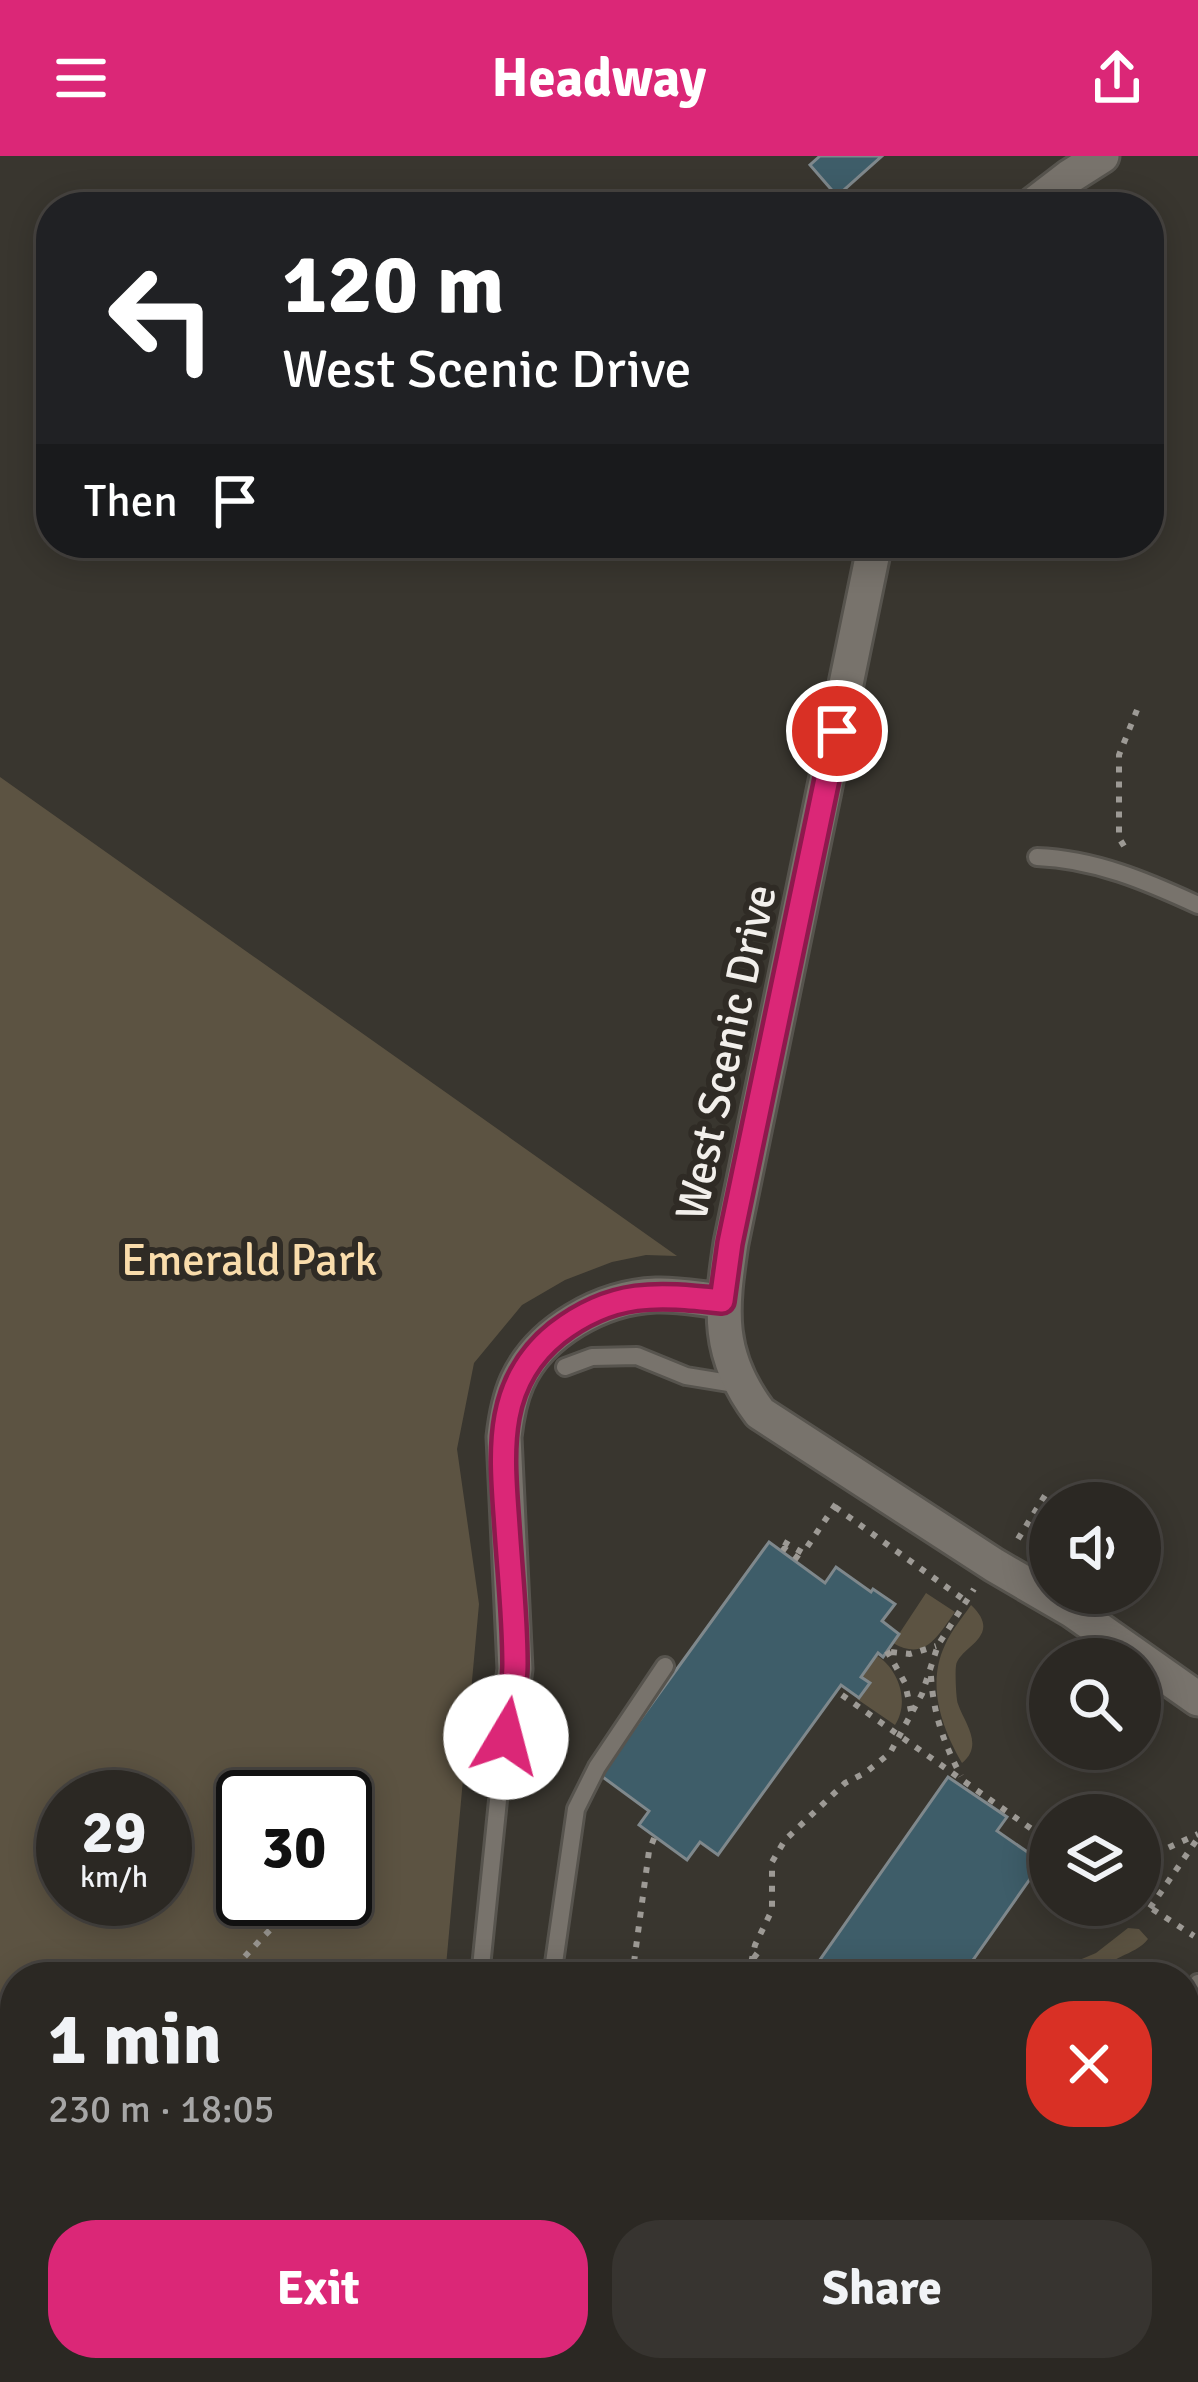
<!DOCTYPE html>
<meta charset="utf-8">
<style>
body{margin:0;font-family:Signika,sans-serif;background:#373430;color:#f1f3f6;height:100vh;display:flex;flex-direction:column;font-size:45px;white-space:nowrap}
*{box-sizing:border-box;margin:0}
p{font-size:39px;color:#a6a6a6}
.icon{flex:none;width:66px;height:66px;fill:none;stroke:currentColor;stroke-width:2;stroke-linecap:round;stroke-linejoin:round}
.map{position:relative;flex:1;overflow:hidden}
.panel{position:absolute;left:0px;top:1806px;width:1200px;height:420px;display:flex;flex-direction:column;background:#2b2823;border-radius:48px 48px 0 0;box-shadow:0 6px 30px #0003,0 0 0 3px #474441}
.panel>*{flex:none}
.banner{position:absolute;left:36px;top:36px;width:1128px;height:366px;border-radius:48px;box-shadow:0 6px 30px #0003,0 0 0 3px #474441;background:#202124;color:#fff;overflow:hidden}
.fabs{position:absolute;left:1029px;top:1326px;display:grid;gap:24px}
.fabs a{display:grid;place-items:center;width:132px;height:132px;border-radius:50%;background:#2b2823;box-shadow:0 6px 30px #0003,0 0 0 3px #474441;font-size:60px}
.speed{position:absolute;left:36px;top:1614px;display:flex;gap:24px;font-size:60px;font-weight:700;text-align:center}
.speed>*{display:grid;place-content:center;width:156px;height:156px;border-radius:50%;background:#2b2823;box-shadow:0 6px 30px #0003,0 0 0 3px #474441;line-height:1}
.speed small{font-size:30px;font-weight:400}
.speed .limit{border:6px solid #111;border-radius:18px;background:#fff;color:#111}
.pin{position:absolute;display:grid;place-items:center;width:102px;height:102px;color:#fff;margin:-51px;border:6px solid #fff;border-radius:50%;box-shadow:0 3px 12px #0007}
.me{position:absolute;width:132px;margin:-66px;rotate:8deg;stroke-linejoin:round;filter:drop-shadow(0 0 9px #0008)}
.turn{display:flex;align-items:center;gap:42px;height:252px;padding:0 48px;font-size:54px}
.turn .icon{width:156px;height:156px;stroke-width:2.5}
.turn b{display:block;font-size:84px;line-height:102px}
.then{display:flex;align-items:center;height:114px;padding:0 48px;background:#0003;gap:24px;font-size:45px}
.round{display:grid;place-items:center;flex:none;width:126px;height:126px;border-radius:48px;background:#373430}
.headline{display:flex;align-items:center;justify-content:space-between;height:204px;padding:0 48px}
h1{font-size:72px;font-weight:700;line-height:90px}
.primary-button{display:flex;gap:24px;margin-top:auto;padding:24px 48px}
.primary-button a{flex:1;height:138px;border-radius:48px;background:#db2777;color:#fff;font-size:48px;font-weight:700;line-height:138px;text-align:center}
.primary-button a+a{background:#373430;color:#f1f3f6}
header{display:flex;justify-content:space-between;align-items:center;height:156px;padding:0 48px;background:#db2777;color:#fff;font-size:54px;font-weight:700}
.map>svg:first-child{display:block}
</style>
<header><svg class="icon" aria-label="menu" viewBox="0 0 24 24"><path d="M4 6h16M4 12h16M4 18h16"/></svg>Headway<svg class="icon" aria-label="share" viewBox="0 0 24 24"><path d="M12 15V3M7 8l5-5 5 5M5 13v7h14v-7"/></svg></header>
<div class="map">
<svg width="1198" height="2226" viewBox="0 0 1198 2226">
<rect width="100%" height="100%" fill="#39362f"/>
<!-- green -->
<path fill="#5c5342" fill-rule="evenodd" d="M0,621L677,1100L646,1099L612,1106L565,1124L522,1149L474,1207L457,1293L479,1448L445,1821H15V2211H299L274,2226H0ZM165,1641V1743H63V1641ZM345,1641V1743H243V1641Z
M926,1437L955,1456C938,1479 926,1506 893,1487Z
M971,1449C1005,1481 958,1491 956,1510C955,1516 956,1544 958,1548C965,1568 984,1589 962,1607C942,1572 926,1529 945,1489C951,1475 962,1462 971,1449Z
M876,1499C899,1513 910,1546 895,1569L857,1543L859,1542L861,1521Z
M1128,1772L1139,1773L1148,1783C1134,1801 1107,1799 1100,1821H1073L1072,1814L1077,1805L1096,1797Z"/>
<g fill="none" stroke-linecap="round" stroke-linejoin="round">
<!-- stream -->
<path stroke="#261a04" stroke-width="10" d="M441,2226L444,2211"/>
</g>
<!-- building -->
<path fill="#3e5d69" stroke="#7f888c" stroke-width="3" d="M820,0H882L837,40L810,9Z
M769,1386L825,1427L836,1411L871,1436L873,1433L895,1448L882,1465L899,1478L883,1501L878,1497L861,1521L870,1527L859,1542L841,1529L718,1699L700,1686L687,1704L639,1669L649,1655L600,1619Z
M948,1621L1007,1661L997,1675L1042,1706L961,1821H814L810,1818Z
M693,2211H805L804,2226H691Z"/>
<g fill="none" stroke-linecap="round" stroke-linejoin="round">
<!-- lane casing -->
<g stroke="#57544e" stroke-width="22">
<path id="lane" d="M1037,701C1094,703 1146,725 1198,749
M565,1211L592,1201L637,1200L686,1220L741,1229
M480,1821L501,1615
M552,1821L576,1653L597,1611L665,1510
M1185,1844L1198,1827
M505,2226L507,2211"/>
</g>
<!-- street casing -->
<g stroke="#57544e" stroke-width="39">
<path id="street" d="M1030,51L1069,21L1102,0
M875,387L731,1087C721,1154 716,1199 760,1257L994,1409L1073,1455L1198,1543
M501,1615L515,1513L504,1281C506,1263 509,1244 517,1226C540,1175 602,1141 656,1139C678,1138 701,1143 723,1145"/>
</g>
<!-- path -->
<path stroke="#9d9a95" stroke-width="6" stroke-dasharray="6 9" stroke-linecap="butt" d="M1124,690L1119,682V599L1137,554
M835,1351L966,1445
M1018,1383L1049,1333
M799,1403L780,1389L782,1385L803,1397L836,1348
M887,1495L905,1527L911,1555
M891,1496L910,1498L936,1490
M931,1520C933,1557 944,1588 961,1620
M842,1539L1050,1686
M1140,1699L1157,1697L1198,1678
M345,1736L358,1733
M1140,1745L1194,1780
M1150,1752L1198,1682
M753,1798L784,1821
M223,1821C249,1801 284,1750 313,1743
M632,1821L649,1695L655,1680
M748,1821L755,1789L772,1754V1706L785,1684L845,1627L865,1617L890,1597L922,1538L938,1489L974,1433
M0,1879L15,1887
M1185,1947L1188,1949L1185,1953
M1185,1997L1198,1989
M1185,2118L1198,2125"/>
<!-- lane -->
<use href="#lane" stroke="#78736c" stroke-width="16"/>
<!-- street -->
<use href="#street" stroke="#78736c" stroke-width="33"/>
</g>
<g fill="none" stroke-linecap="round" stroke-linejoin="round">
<!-- route casing -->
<g stroke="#8e194d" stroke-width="30">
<path id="route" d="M506,1581C509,1557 515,1532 515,1508C515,1462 510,1417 507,1371C502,1298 493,1228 557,1177C613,1134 657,1138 722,1145L730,1087L837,575"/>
</g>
<!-- route -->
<use href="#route" stroke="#db2777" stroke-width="21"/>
</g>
<g text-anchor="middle" stroke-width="12" stroke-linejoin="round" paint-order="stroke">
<!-- street labels -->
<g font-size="45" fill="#f2efeb" stroke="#2f2b25">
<text transform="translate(725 896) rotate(-78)" y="16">West Scenic Drive</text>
</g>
<!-- park labels -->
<g font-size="45" fill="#f9dcab" stroke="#2f2b25">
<text x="249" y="1119">Emerald Park</text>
</g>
</g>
</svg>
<div class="fabs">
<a><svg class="icon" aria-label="sound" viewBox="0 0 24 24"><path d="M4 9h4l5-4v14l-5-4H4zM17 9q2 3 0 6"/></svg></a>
<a><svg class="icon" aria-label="search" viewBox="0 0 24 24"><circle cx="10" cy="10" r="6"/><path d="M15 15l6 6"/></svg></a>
<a><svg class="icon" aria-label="layers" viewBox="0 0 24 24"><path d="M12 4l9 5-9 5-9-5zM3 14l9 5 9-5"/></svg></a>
</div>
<div class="speed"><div>29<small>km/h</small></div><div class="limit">30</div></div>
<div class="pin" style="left:837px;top:575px;background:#d93025"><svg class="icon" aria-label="arrive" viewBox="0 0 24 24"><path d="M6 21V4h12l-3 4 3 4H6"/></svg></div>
<svg class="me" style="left:506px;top:1581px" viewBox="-20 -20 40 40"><circle r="19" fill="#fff"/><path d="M0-13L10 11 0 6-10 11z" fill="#db2777"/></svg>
<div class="banner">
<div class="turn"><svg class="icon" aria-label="left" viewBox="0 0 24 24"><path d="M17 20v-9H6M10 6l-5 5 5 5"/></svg><div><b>120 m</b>West Scenic Drive</div></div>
<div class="then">Then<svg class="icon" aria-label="arrive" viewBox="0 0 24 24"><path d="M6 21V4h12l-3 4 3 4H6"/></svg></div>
</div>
<section class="panel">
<div class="headline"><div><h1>1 min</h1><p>230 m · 18:05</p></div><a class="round" style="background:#d93025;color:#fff"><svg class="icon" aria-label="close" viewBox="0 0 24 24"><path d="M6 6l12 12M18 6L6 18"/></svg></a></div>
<div class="primary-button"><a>Exit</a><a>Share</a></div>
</section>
</div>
